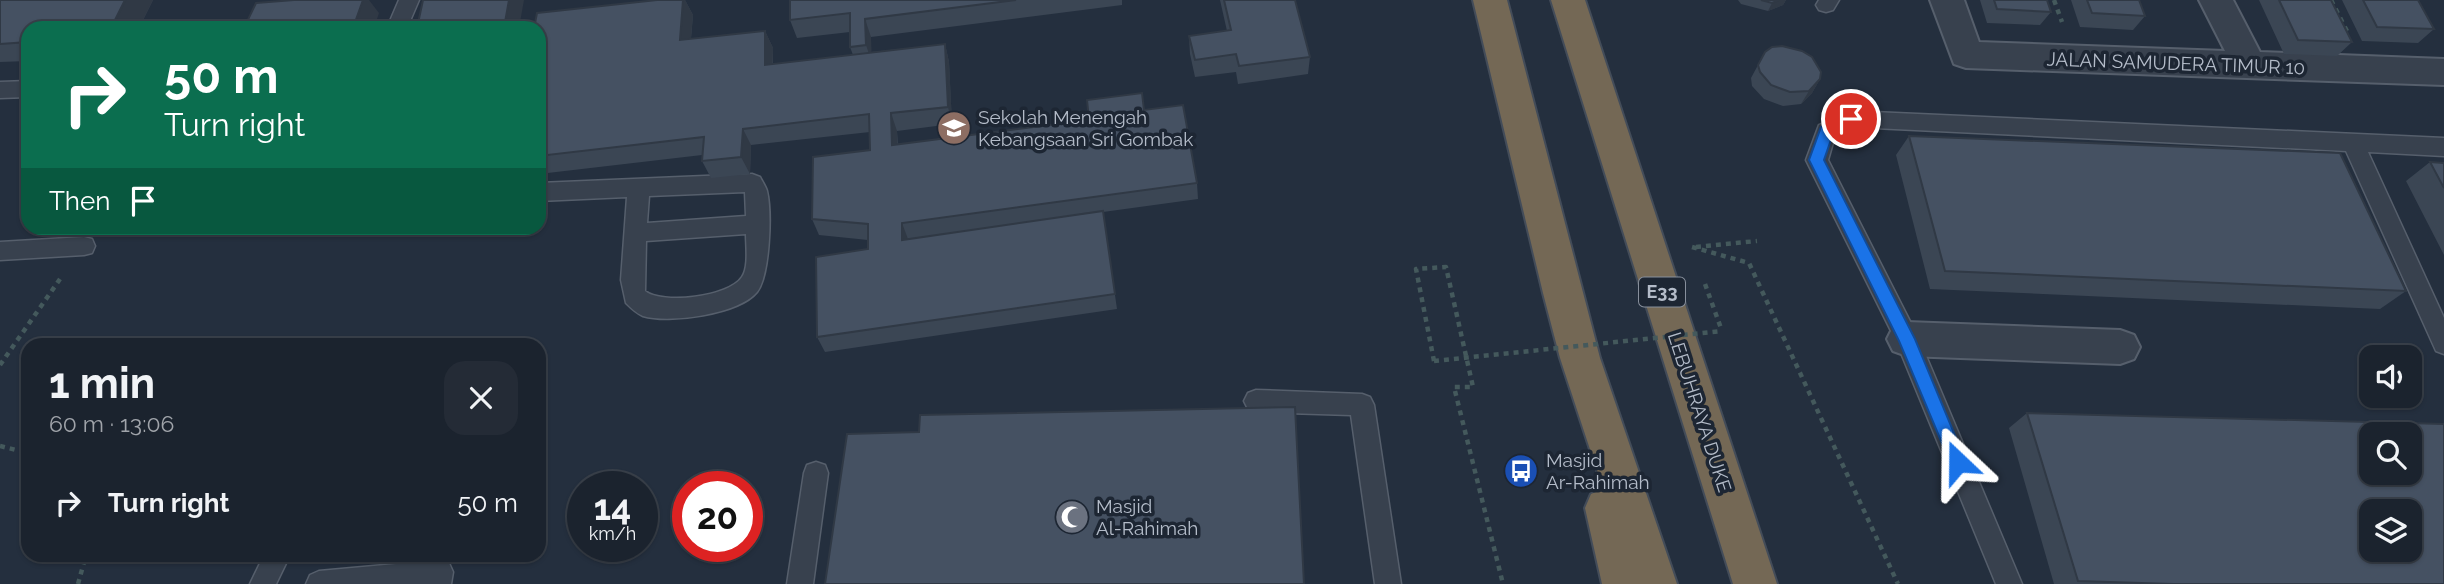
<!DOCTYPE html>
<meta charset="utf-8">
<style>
body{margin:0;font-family:Raleway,sans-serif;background:#242b36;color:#f1f3f6;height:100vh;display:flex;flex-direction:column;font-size:26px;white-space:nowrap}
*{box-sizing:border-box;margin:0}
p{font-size:23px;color:#a0a4aa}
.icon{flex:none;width:38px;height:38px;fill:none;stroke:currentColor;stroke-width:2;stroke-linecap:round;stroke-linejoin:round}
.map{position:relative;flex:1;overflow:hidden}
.side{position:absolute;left:21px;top:338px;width:525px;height:224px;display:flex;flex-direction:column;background:#1b232e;border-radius:21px;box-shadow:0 2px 5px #0004,0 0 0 2px #39404a}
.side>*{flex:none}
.top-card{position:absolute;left:21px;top:21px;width:525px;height:214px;border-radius:21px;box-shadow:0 2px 5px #0004,0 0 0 2px #39404a;background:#0b6e4f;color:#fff;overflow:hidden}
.tools{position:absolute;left:2359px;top:345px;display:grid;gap:14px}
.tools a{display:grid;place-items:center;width:63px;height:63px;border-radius:14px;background:#1b232e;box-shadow:0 2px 5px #0004,0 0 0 2px #39404a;font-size:35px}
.speed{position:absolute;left:567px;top:471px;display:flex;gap:14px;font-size:35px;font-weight:700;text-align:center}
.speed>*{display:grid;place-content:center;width:91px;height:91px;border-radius:50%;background:#1b232e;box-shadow:0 2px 5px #0004,0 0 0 2px #39404a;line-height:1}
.speed small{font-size:18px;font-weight:400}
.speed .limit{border:10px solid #d22;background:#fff;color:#111}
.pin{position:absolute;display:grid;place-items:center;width:60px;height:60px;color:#fff;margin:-30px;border:4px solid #fff;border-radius:50%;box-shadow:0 2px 7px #0007}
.me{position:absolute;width:77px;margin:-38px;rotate:337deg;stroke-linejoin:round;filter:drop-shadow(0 0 5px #0008)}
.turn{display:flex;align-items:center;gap:24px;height:147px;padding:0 28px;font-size:32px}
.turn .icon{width:91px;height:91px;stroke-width:2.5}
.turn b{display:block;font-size:49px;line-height:60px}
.then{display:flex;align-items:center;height:66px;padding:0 28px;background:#0003;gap:14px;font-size:26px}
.round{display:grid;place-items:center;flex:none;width:74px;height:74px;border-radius:21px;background:#242b36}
.headline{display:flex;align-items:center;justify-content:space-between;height:119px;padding:0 28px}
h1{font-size:42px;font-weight:700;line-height:52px}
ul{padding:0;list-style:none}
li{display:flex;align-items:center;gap:21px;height:91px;padding:0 28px}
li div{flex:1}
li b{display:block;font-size:26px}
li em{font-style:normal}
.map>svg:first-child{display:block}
</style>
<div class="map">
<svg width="2444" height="584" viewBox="0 0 2444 584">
<rect width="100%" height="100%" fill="#242f3e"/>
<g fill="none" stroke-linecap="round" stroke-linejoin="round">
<!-- lane casing -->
<g stroke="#565f6c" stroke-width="3">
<path id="lane" d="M399,0H419L407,28H387Z
M1819,0H1839L1833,10L1826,12L1819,10L1816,5Z
M28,81V97L0,98V82Z
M1851,111L2444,138V156L2368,152L2444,318V354L2436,351L2346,151L1853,127L1835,136L1828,160L1919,339L2022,584H1996L1896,341L1806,160L1819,125Z
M752,174L760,177C762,181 766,187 767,191C772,212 770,275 757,292C739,314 669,324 643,316C636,313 631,308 626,303L621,280L627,197L539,201V183ZM745,192L746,216L647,223L649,196ZM746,234C746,246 749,267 742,277C729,297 662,305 645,291L646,241Z
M84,237L92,239L95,246L92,253L84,255L0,260V242Z
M1256,390L1362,394L1370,397L1374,405L1401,584H1375L1351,415L1256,412L1248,409L1244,401L1248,393Z
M816,462L825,465L828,473L813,584H787L804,473L807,465Z
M264,555H290L276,584H250Z
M440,560L449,563L453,572L451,584H306L310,575L319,571Z"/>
</g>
<!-- street casing -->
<g stroke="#565f6c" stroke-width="4">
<path id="street" d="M1930,0H1964L1979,42L2225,51L2199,0H2233L2260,52L2444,59V85L1966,68L1954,64Z
M1907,322L2120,330L2134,335L2140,347L2134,359L2120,364L1907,356L1893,351L1887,339L1893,327Z"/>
</g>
<!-- highway casing -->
<g stroke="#434c59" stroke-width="4">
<path id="highway" d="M1473,0H1507L1600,358L1677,584H1602L1585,508L1591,494L1603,489L1560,358L1543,293Z
M1551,0H1585L1777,584H1733Z"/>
</g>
<!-- path -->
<path stroke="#44595c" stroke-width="4.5" stroke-dasharray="5 5" stroke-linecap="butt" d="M2054,0L2062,22
M2331,0L2349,35
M1692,247L1749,263L1898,584
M1696,247L1757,241
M1705,284L1722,331
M1434,361L1416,269L1446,267L1473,387H1454L1503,584
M0,365L60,279
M0,446L28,453
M78,584L86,555"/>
<!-- lane -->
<use href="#lane" fill="#38414e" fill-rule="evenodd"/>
<!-- street -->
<use href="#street" fill="#38414e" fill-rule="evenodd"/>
<!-- highway -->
<use href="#highway" fill="#746855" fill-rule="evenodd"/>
<!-- path-bridge -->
<path stroke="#44595c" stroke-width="4.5" stroke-dasharray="5 5" stroke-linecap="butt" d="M1434,361L1722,331"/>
</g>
<!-- wall -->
<path fill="#3b4654" d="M0,0H153L139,28H28V61L0,62Z
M657,0H685L693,15L691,39L765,31L773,48V64L853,55L850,47V32L797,38L790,20V0H1122V5L871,37V52L945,44L949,62L952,124L897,131L898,144L1089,120L1144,110L1197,183L1198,199L1103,212L1117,309L825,352L817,337L868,249V240L819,235L812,219L870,150V132L751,145L750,174L711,178L702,161V155L539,174V28Z
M1220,0H1295L1310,57L1308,74L1238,84L1236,72L1195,77L1190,54L1189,36L1227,31Z
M1738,0H1786L1783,5L1768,11L1741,4Z
M1980,0H2047L2051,12L2040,25L1987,23Z
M2071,0H2139L2145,16L2133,30L2080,27Z
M2259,0H2331L2352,42L2337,56L2284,54Z
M2342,0H2418L2434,29L2418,43L2362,41Z
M1765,52L1820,79L1812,93L1801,104L1783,106L1764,99L1752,86L1751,78Z
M1909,136L2406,291L2380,309L1930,289L1896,155Z
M2430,162L2444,163V255L2406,181Z
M2027,413L2444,584H2054L2009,428Z"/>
<!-- shaded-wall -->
<path fill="#303945" d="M125,0H153L139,28H111Z
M363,0H369L379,13L374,28H353Z
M509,0H524L519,28H504Z
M683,0H685L693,15L689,58L680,40Z
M1779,0H1786L1783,5L1768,11L1772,3Z
M865,19L871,37L872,63L866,45Z
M765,31L773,48L772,82L765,65Z
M945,44L949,62L952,124L948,107Z
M1820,79L1812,93L1801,104L1809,91Z
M891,113L897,131L898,162L892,145Z
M743,129L751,145L750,174L741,157Z
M902,223L908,239L902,240Z"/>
<!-- building -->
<path fill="#455162" stroke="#303945" stroke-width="2" fill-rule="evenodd" d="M0,0H125L111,28H28V42L0,44Z
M294,0H363L353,28H244L256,3Z
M423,0H509L504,28H417Z
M657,0H683L680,40L765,31V65L945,44L948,107L891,113L892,145L1089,120L1087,100L1142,93L1144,110L1183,105L1197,183L902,223V240L1103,211L1115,294L817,337L816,257L868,249V224L812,219L813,157L870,150L869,114L743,129L741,157L702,161L704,137L539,156V28H534L537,13Z
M790,0H1016L865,19L866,45L850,47V13L790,20Z
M1224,0H1295L1310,57L1239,66L1236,54L1195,60L1189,36L1231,30Z
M1761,0H1779L1772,3Z
M1994,0H2047L2051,12L1997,9Z
M2087,0H2139L2145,16L2092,13Z
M2279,0H2331L2352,42L2298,40Z
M2363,0H2418L2434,29L2377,27Z
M1782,46L1802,51L1812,57L1821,72L1820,79L1809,91L1790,92L1771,85L1760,72L1758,65L1765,52L1772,47Z
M1909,136L2340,153L2406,291L1945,271Z
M2430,162L2444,163V188Z
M1295,407L1304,584H825L847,434L919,432L920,415Z
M2027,413L2444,424V584H2173L2078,581ZM2371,434H2410V472H2371ZM2371,511H2410V550H2371Z"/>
<!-- route -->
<path fill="#1a73e8" stroke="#114b97" stroke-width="2" d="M1851,113L1856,115L1858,119L1856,123L1833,134L1824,160L1915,339L1966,462L1964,467L1958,470L1952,467L1899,341L1809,160L1821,127Z"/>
<!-- icons -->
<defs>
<g id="school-disc" transform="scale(1.75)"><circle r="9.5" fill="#8d6e63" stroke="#1d2633"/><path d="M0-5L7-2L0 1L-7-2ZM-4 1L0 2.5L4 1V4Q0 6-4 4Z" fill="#fff"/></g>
<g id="bus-disc" transform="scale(1.75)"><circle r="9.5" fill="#1a4fb4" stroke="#1d2633"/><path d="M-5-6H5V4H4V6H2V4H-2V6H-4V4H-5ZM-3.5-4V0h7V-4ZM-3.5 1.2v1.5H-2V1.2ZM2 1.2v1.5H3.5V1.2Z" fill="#fff"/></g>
<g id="mosque-disc" transform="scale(1.75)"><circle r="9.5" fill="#6b7280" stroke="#1d2633"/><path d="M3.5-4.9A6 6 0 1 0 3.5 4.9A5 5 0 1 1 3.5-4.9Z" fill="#fff"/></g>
</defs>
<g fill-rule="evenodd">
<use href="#school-disc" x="954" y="128"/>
<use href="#bus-disc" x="1521" y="471"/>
<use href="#mosque-disc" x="1072" y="517"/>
</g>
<g text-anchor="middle" stroke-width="7" stroke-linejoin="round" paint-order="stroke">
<!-- shield labels -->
<rect fill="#1d2633" stroke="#878f9c" stroke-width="2" x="1639" y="277.5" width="46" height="29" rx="5"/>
<g font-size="18" font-weight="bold" fill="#b4bcc9">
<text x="1662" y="298">E33</text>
</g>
<!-- street labels -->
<g font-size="19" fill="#b4bcc9" stroke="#1d2633">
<text transform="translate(2176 63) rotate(2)" y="7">JALAN SAMUDERA TIMUR 10</text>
<text transform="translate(1700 412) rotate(72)" y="7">LEBUHRAYA DUKE</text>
</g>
<!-- poi labels -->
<g font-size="19" fill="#b4bcc9" stroke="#1d2633" text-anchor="start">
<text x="978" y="124">Sekolah Menengah<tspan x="978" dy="22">Kebangsaan Sri Gombak</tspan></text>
<text x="1546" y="467">Masjid<tspan x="1546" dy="22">Ar-Rahimah</tspan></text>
<text x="1096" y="513">Masjid<tspan x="1096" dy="22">Al-Rahimah</tspan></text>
</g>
</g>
</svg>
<div class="tools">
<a><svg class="icon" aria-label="sound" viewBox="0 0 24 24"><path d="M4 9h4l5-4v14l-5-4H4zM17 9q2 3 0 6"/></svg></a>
<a><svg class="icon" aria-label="search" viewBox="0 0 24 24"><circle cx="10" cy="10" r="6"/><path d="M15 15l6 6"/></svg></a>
<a><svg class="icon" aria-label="layers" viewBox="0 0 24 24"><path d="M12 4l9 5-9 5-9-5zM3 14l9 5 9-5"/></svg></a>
</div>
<div class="speed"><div>14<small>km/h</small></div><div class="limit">20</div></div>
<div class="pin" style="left:1851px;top:119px;background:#d93025"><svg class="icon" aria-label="arrive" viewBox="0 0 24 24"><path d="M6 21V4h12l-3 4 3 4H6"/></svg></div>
<svg class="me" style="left:1958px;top:462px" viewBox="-20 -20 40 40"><path d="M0-17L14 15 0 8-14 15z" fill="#1a73e8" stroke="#fff" stroke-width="4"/></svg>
<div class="top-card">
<div class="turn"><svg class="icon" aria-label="right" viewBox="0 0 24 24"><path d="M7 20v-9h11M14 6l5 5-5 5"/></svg><div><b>50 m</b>Turn right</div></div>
<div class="then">Then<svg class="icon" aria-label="arrive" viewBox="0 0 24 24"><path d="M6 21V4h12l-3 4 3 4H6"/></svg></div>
</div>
<section class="side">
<div class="headline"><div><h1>1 min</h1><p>60 m · 13:06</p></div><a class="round"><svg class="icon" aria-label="close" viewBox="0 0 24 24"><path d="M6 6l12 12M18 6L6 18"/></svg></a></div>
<ul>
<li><svg class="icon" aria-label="right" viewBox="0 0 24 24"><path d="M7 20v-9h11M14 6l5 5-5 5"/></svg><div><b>Turn right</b></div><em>50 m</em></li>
</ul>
</section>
</div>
